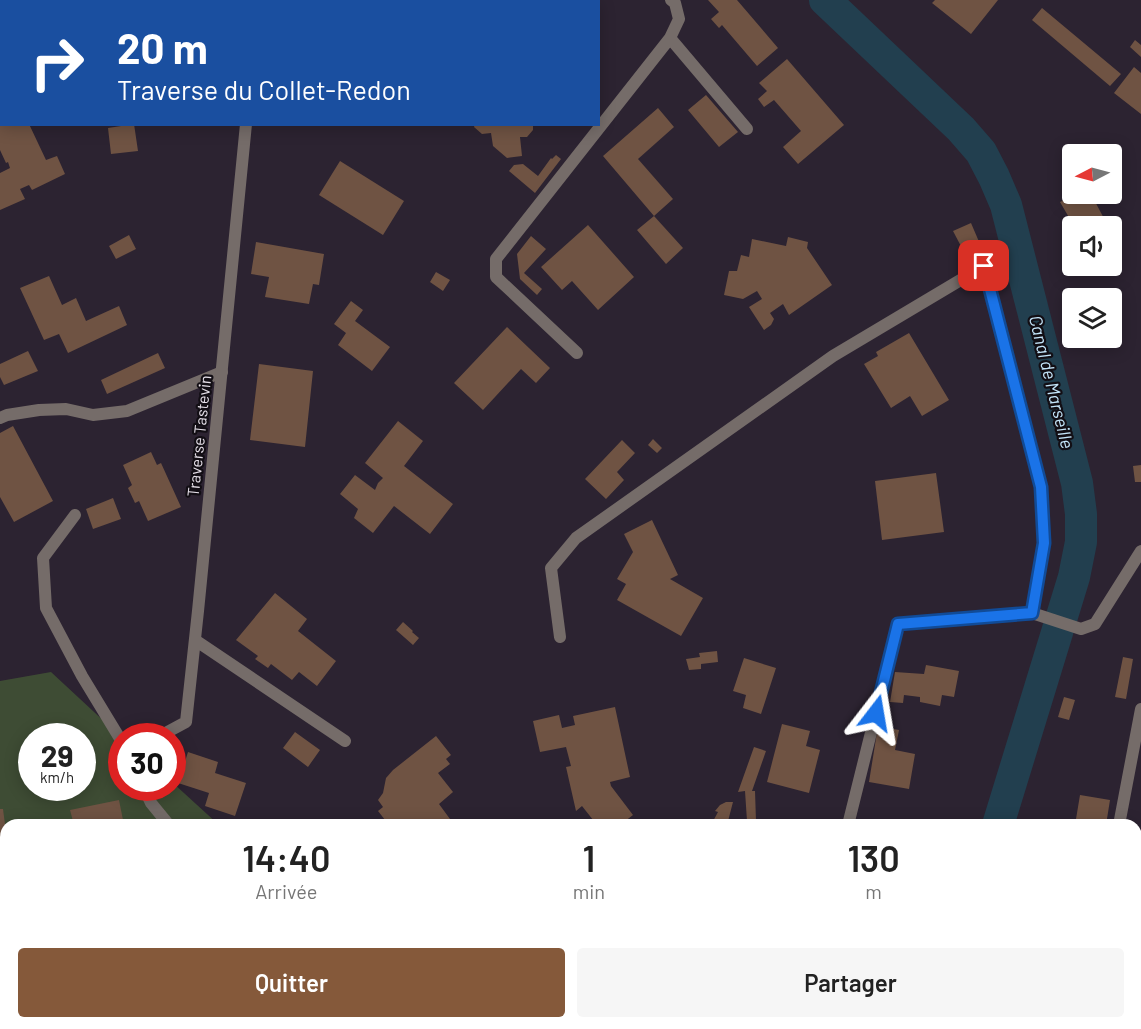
<!DOCTYPE html>
<html lang="fr">
<meta charset="utf-8">
<style>
body{margin:0;font-family:Barlow,sans-serif;background:#f6f6f6;color:#222;height:100vh;display:flex;flex-direction:column;font-size:22px;white-space:nowrap}
*{box-sizing:border-box;margin:0}
p{font-size:20px;color:#767676}
.icon{flex:none;width:33px;height:33px;fill:none;stroke:currentColor;stroke-width:2;stroke-linecap:round;stroke-linejoin:round}
.map{position:relative;flex:1;overflow:hidden}
.sheet{position:absolute;left:0px;top:819px;width:1142px;height:210px;display:flex;flex-direction:column;background:#fff;border-radius:18px 18px 0 0;box-shadow:0 3px 15px #0003}
.sheet>*{flex:none}
.hud{position:absolute;left:0px;top:0px;width:600px;height:126px;box-shadow:0 3px 15px #0003;background:#1a4fa0;color:#fff;overflow:hidden}
.needle{width:39px;rotate:264deg}
.tools{position:absolute;left:1062px;top:144px;display:grid;gap:12px}
.tools a{display:grid;place-items:center;width:60px;height:60px;border-radius:6px;background:#fff;box-shadow:0 3px 15px #0003;font-size:30px}
.speed{position:absolute;left:18px;top:723px;display:flex;gap:12px;font-size:30px;font-weight:700;text-align:center}
.speed>*{display:grid;place-content:center;width:78px;height:78px;border-radius:50%;background:#fff;box-shadow:0 3px 15px #0003;line-height:1}
.speed small{font-size:15px;font-weight:400}
.speed .limit{border:9px solid #d22;background:#fff;color:#111}
.pin{position:absolute;display:grid;place-items:center;width:51px;height:51px;color:#fff;margin:-26px;border-radius:12px;box-shadow:0 3px 9px #0006}
.me{position:absolute;width:66px;margin:-33px;rotate:14deg;stroke-linejoin:round;filter:drop-shadow(0 0 4px #0008)}
.turn{display:flex;align-items:center;gap:21px;height:126px;padding:0 18px;font-size:27px}
.turn .icon{width:78px;height:78px;stroke-width:2.5}
.turn b{display:block;font-size:42px;line-height:51px}
.eta{display:flex;justify-content:space-evenly;align-items:center;height:102px;text-align:center}
.eta b{font-size:36px;font-weight:600;line-height:42px}
.action{display:flex;gap:12px;margin-top:auto;padding:12px 18px}
.action a{flex:1;height:69px;border-radius:6px;background:#85593a;color:#fff;font-size:24px;font-weight:600;line-height:69px;text-align:center}
.action a+a{background:#f6f6f6;color:#222}
.map>svg:first-child{display:block}
</style>
<div class="map">
<svg width="1141" height="1029" viewBox="0 0 1141 1029">
<rect width="100%" height="100%" fill="#2c2331"/>
<!-- green -->
<path fill="#3e4c34" fill-rule="evenodd" d="M51,672L121,737L122,788H172L173,783L219,825H6V1023H296L299,1029H0V681ZM32,736H82V788H32Z"/>
<g fill="none" stroke-linecap="round" stroke-linejoin="round">
<!-- canal -->
<path stroke="#223f4f" stroke-width="32" d="M825,0L961,129L981,152L994,177L1006,205L1077,483L1081,514V542L1074,577L998,825
M935,1029L936,1023"/>
</g>
<!-- building -->
<path fill="#6f5343" d="M708,0H737L778,48L757,66L722,25L719,28L711,19L719,12Z
M935,0H998L971,34L932,3Z
M1042,8L1121,74L1110,86L1032,20Z
M1135,40L1141,45V57L1130,47Z
M787,59L844,125L798,164L783,147L801,131L774,100L764,107L758,99L767,91L759,83Z
M1134,67L1141,73V114L1114,93Z
M706,95L738,132L719,147L688,110Z
M658,108L674,127L638,159L673,199L654,216L603,156Z
M0,124H29L46,160L57,156L65,174L32,190L29,185L20,189L25,199L0,210V173L10,168L8,162L6,163L0,150Z
M134,124L138,151L111,154L108,128Z
M475,124H533V130L527,137H520L522,156L507,158L493,146L491,133L482,134L474,127Z
M556,155L561,159L535,193L509,171L514,165L523,164L538,176L551,158L552,159Z
M340,161L404,201L383,235L319,195Z
M1077,194H1091L1108,226H1074L1060,202Z
M654,216L683,248L666,264L637,230Z
M971,223L980,244L964,252L953,231Z
M588,225L634,277L598,310L572,281L562,290L541,267Z
M129,235L136,249L116,259L109,246Z
M531,236L546,249L524,273L542,289L537,295L520,279L517,254Z
M788,237L808,242L807,248L832,285L789,315L783,304L770,313L774,319L771,325L764,330L749,307L762,299L757,291L743,299L724,295L729,271H737L741,255L749,257L752,239L786,246Z
M256,242L324,254L319,285L313,284L309,304L265,297L269,277L251,274Z
M436,272L450,280L443,291L430,282Z
M49,276L62,305L76,298L86,321L119,306L127,325L68,353L59,334L44,340L20,288Z
M351,301L363,310L355,321L390,347L372,371L338,345L346,333L334,324Z
M507,327L550,368L536,383L521,369L483,410L454,383Z
M909,333L949,400L922,416L910,396L891,408L864,364L878,356L876,352Z
M28,351L38,371L4,385L0,377V364Z
M158,353L165,368L107,394L101,380Z
M259,364L313,371L305,447L250,440Z
M398,421L423,441L404,466L453,504L430,534L394,506L373,533L354,518L358,509L340,494L355,475L375,490L378,483L383,478L365,463Z
M13,426L53,501L14,522L0,497V433Z
M653,439L662,448L657,453L648,445Z
M622,440L635,453L617,472L624,480L606,499L585,479Z
M151,452L157,465L161,463L181,507L148,521L139,501L135,503L128,488L132,485L123,465Z
M1141,465V482H1135L1133,466Z
M936,473L944,532L882,540L875,481Z
M113,498L121,519L93,529L86,509Z
M652,520L678,575L670,579L703,598L681,636L617,600L626,584L617,579L633,552L624,534Z
M275,593L307,619L298,631L336,661L317,686L299,672L292,680L271,664L268,668L255,659L258,656L236,640Z
M403,622L413,631L412,632L419,638L413,645L396,630Z
M717,651L718,662L701,664V669L689,670L686,659L700,657L699,653Z
M1123,657L1133,659L1126,699L1115,697Z
M744,658L776,668L761,714L743,708L746,695L733,691Z
M926,665L959,671L954,697L942,695L940,706L920,702V697L904,695L903,703L890,702L895,672L924,674Z
M1064,697L1075,700L1069,720L1058,717Z
M615,707L630,777L610,782L611,786L633,815L620,825H597L582,806L576,811L566,767L571,766L566,747L540,752L533,721L559,715L562,728L575,725L573,716Z
M782,724L810,731L806,746L820,750L809,793L767,782Z
M878,726L899,730L895,750L915,754L909,789L869,782Z
M295,732L320,750L308,767L283,748Z
M436,736L451,755L446,759L450,764L438,773L453,792L439,804L450,819L442,825H389L378,811L383,807L378,800L383,793L386,778L393,770Z
M754,747L766,751L752,791H755L756,821H747L745,791L738,792Z
M188,752L218,762L215,773L246,783L235,816L205,806L209,793L178,783Z
M1080,795L1110,800L1106,825H1075Z
M119,800L124,825H74L70,810Z
M726,802H733L727,825H711L718,812L715,811L720,805Z
M0,809H3L6,832V839L0,840Z
M1136,957L1141,958V1029H1096L1097,1023H1136Z
M795,1023H802L822,1029H793Z"/>
<g fill="none" stroke-linecap="round" stroke-linejoin="round">
<!-- lane -->
<path stroke="#756c69" stroke-width="12" d="M55,0L56,2
M0,418L7,415L39,410L66,409L93,415L127,411L222,372"/>
<!-- street -->
<path stroke="#756c69" stroke-width="12" d="M258,2V0
M670,38L747,129
M0,71L2,70
M577,353L496,277V259L670,38L679,19L675,3L671,0
M75,515L43,558L46,608L82,676L122,742
M560,637L551,568L576,538L833,356L984,266L1041,487L1044,543L1032,613
M195,640L345,741
M160,736L186,722L198,611L246,124
M144,788L151,803L169,825
M848,825L898,624L1032,613L1081,629L1095,624L1141,551
M1119,825L1141,709
M238,1023L239,1029
M782,1029L784,1023
M1054,1029L1056,1023"/>
</g>
<g fill="none" stroke-linecap="round" stroke-linejoin="round">
<!-- route casing -->
<g stroke="#114b97" stroke-width="15">
<path id="route" d="M876,713L898,624L1032,613L1044,543L1041,487L984,266"/>
</g>
<!-- route -->
<use href="#route" stroke="#1a73e8" stroke-width="10"/>
</g>
<g text-anchor="middle" stroke-width="4.5" stroke-linejoin="round" paint-order="stroke">
<!-- street labels -->
<g font-size="16" fill="#e7e1ea" stroke="#120e14">
<text transform="translate(199 436) rotate(-84)" y="6">Traverse Tastevin</text>
</g>
<!-- water labels -->
<g font-size="18" font-style="italic" fill="#c4e5fa" stroke="#120e14">
<text transform="translate(1051 382) rotate(76)" y="6">Canal de Marseille</text>
</g>
</g>
</svg>
<div class="tools">
<a><svg class="needle" viewBox="-14 -14 28 28"><path d="M0-13l5 13h-10z" fill="#e53935"/><path d="M0 13l5-13h-10z" fill="#767676"/></svg></a>
<a><svg class="icon" aria-label="sound" viewBox="0 0 24 24"><path d="M4 9h4l5-4v14l-5-4H4zM17 9q2 3 0 6"/></svg></a>
<a><svg class="icon" aria-label="layers" viewBox="0 0 24 24"><path d="M12 4l9 5-9 5-9-5zM3 14l9 5 9-5"/></svg></a>
</div>
<div class="speed"><div>29<small>km/h</small></div><div class="limit">30</div></div>
<div class="pin" style="left:984px;top:266px;background:#d93025"><svg class="icon" aria-label="arrive" viewBox="0 0 24 24"><path d="M6 21V4h12l-3 4 3 4H6"/></svg></div>
<svg class="me" style="left:876px;top:713px" viewBox="-20 -20 40 40"><path d="M0-17L14 15 0 8-14 15z" fill="#1a73e8" stroke="#fff" stroke-width="4"/></svg>
<div class="hud">
<div class="turn"><svg class="icon" aria-label="right" viewBox="0 0 24 24"><path d="M7 20v-9h11M14 6l5 5-5 5"/></svg><div><b>20 m</b>Traverse du Collet-Redon</div></div>
</div>
<section class="sheet">
<div class="eta">
<div><b>14:40</b><p>Arrivée</p></div>
<div><b>1</b><p>min</p></div>
<div><b>130</b><p>m</p></div>
</div>
<div class="action"><a>Quitter</a><a>Partager</a></div>
</section>
</div>
